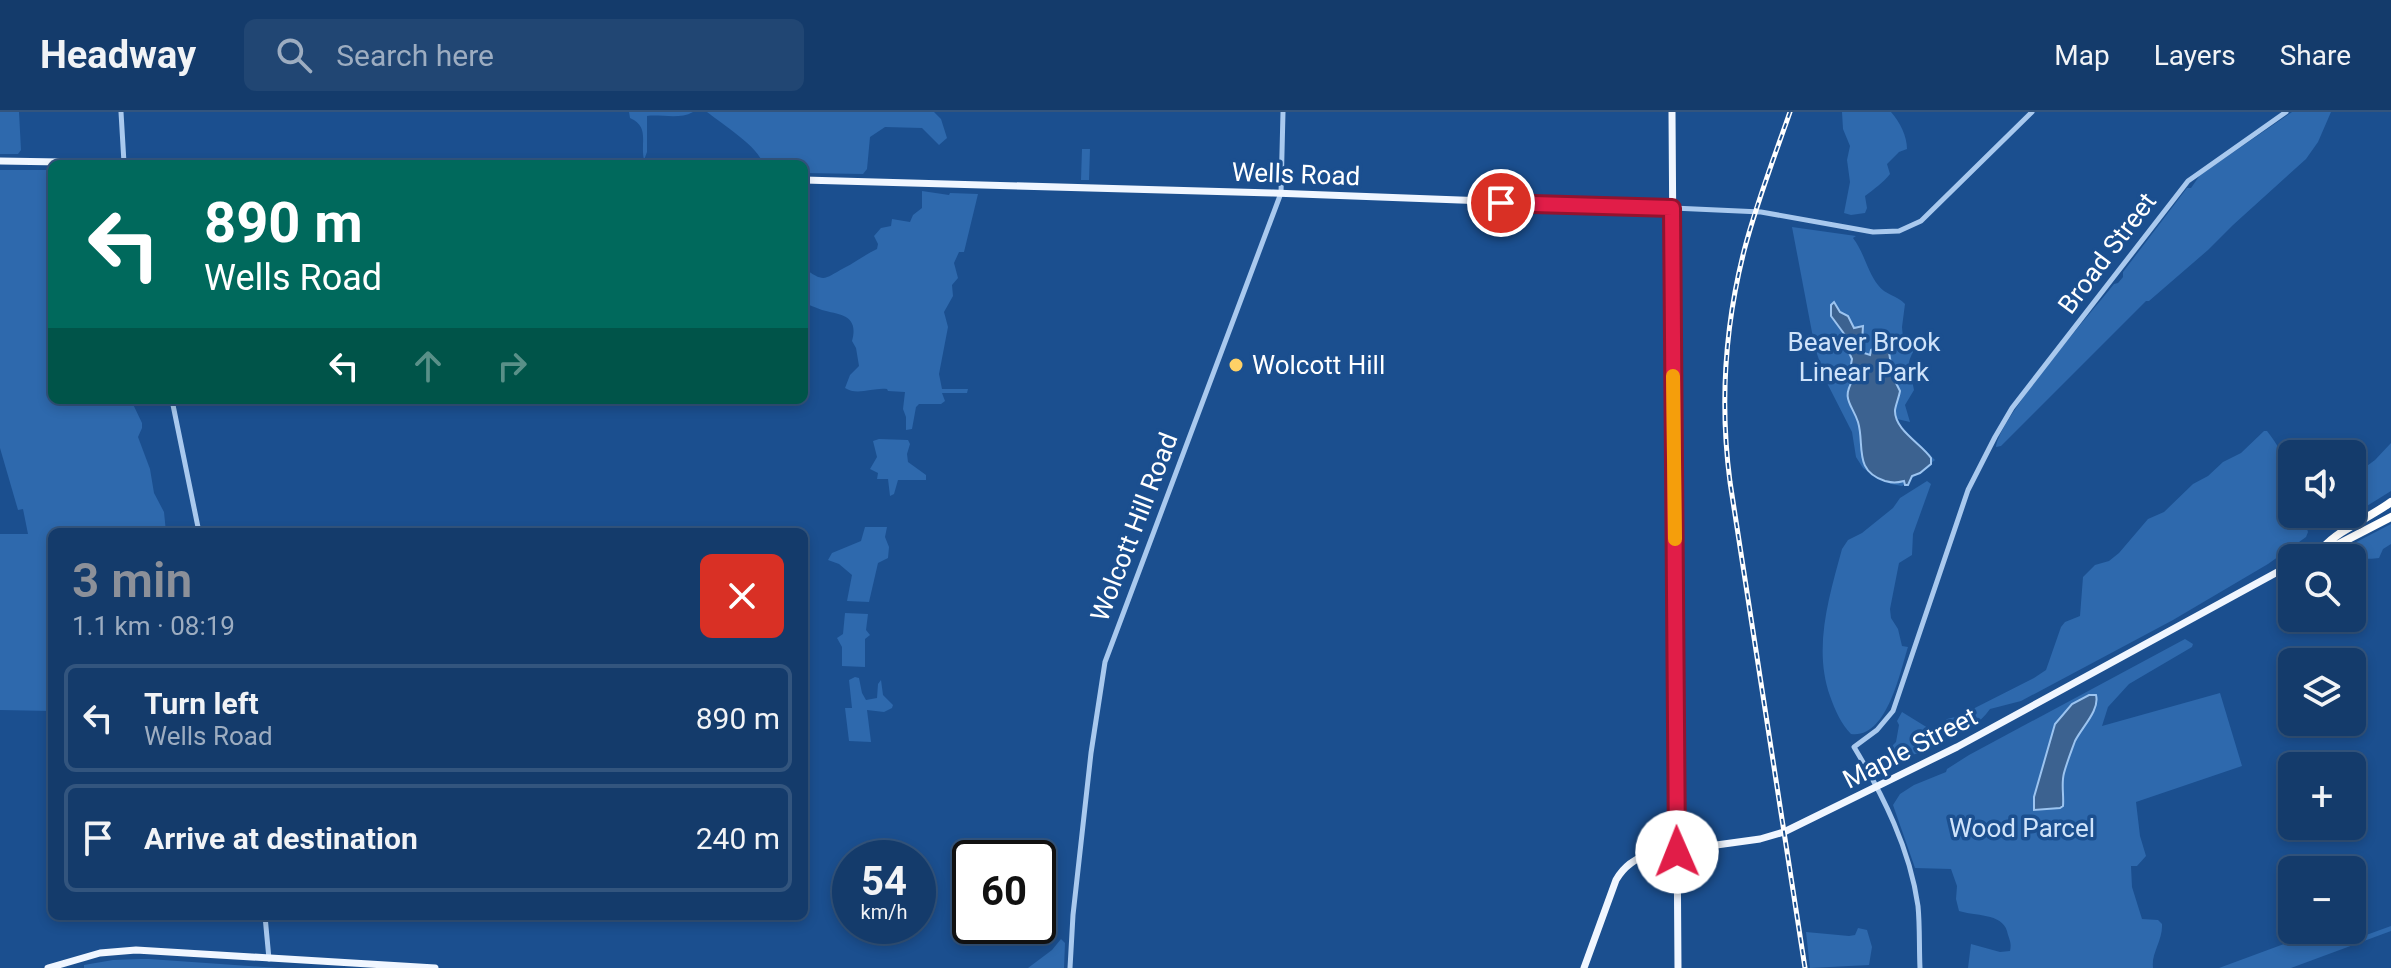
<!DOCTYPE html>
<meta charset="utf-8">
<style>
body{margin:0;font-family:Roboto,sans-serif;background:#214673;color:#f1f3f6;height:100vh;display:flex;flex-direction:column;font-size:30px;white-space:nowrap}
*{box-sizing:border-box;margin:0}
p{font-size:26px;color:#9dadc1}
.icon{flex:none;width:44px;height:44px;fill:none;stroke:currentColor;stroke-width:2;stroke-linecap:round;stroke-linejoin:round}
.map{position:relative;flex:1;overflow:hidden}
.drawer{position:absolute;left:48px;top:416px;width:760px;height:392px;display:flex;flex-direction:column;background:#143b6b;border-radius:12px;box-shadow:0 4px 12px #0003,0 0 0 2px #33557e}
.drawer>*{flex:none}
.guide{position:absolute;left:48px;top:48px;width:760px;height:244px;border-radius:12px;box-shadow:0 4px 12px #0003,0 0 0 2px #33557e;background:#00695c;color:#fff;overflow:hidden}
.controls{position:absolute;left:2278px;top:328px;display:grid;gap:16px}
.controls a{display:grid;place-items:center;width:88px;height:88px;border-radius:12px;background:#143b6b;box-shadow:0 4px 12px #0003,0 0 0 2px #33557e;font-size:40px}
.speed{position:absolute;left:832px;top:728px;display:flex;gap:16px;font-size:40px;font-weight:700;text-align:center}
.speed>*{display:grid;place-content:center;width:104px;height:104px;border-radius:50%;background:#143b6b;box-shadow:0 4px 12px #0003,0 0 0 2px #33557e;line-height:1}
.speed small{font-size:20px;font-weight:400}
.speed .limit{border:4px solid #111;border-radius:12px;background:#fff;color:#111}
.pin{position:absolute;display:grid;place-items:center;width:68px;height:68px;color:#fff;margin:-34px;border:4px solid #fff;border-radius:50%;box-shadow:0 2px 8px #0007}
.me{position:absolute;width:88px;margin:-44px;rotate:359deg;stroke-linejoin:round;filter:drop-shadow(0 0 6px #0008)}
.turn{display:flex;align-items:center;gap:28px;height:168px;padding:0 24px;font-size:36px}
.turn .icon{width:104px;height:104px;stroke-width:2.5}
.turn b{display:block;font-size:56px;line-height:68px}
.lanes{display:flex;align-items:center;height:76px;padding:0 24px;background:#0003;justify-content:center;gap:40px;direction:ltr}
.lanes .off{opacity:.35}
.round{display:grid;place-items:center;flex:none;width:84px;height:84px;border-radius:12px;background:#214673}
.summary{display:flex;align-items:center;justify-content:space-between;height:136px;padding:0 24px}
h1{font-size:48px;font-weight:600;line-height:60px;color:#8c9099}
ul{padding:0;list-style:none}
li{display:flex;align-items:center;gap:24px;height:108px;margin:0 16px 12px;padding:0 8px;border:4px solid #33557e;border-radius:12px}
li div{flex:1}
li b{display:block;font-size:30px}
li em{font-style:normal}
header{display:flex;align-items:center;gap:48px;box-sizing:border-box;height:112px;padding:0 40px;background:#143b6b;border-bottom:2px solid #33557e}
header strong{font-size:38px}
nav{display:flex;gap:44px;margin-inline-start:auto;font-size:28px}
.search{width:560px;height:72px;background:#214673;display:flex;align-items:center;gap:20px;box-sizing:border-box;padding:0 28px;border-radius:12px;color:#9dadc1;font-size:30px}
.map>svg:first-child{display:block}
</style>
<header>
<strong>Headway</strong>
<div class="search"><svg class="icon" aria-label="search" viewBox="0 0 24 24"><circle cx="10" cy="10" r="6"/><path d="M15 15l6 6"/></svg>Search here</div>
<nav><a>Map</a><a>Layers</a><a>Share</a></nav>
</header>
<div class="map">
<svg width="2391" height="856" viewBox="0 0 2391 856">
<rect width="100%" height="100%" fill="#1b4f8f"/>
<!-- green -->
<path fill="#2e69ad" d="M0,0H19L21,38L18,42H0Z
M629,0H693C679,8 661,2 647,4V40L644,48C640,30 650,15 630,6Z
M707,0H934L941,7L947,26L939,33L922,16L885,15L870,25L867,57L863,62L804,61V52H763C759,35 722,12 707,0Z
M1842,0H1891C1900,10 1907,24 1907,37L1899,40L1887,52L1890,62C1883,71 1874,77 1865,84L1867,96L1865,101L1851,103L1844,101L1850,70L1847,48L1850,34L1843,17Z
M2292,0H2331L2318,30L2306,47L2233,113L2208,138L2149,189H2146L2001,334L1996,335C1998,307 2091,201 2114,172L2118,171L2123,165V160L2187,76H2191L2200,63Z
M1082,37H1090L1089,68H1081Z
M0,58H52V288H131L142,311V316L138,325L150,357L154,381L164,400L166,420H52V599L0,598V422H28L23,397L18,398L0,336Z
M922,79L949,83L950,81L978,82L964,140H959L954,151L958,166L952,173L953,184L944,200L948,215L939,262L942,277H968L967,281H942L945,289L941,292H919L916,295L912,317L906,318V305L903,297L905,280L888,279L887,277C874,275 857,284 845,276L850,263L859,254L856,236L852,229C859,203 841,203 822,198C816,196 810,193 804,191V156C825,172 825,166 844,156C856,150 866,142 877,137L878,132L874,124L881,116L891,114L892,107L910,110L913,103L922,96Z
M1792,115L1856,124L1853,126C1864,140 1867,159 1878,173C1885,183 1897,183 1905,192L1902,215L1903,226L1917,233C1903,256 1910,255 1914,278L1905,293L1910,310L1897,307L1896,310L1935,348L1902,374L1891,372L1872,362L1863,356L1856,345L1852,320L1827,271L1815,236Z
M2264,319H2267C2288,345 2292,369 2292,402H2302L2308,420L2306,425L2268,452L2173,508L2021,589L1990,597C1979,613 1965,619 1947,626C1941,629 1938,633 1930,635L1926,632L1924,638L1920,642C1911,640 1904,650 1894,647L1889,637L1896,630L1899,613L1897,609L1902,600L1928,616L1939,619L1947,607L1959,604L2034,566L2046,558L2061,515L2065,510L2080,504L2083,465L2095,453L2109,449L2119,441L2148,407L2164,400L2193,372L2208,364L2223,350L2241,341Z
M879,327L908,328L910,332L907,342L908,350L926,363V368H898L894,382L890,384L888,367H877L878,361L870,357L877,345L873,329Z
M2391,331V379L2362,397L2352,400V365L2375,348Z
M1927,369L1931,372L1913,422L1912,443L1899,451L1890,497L1891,506L1898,517L1902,534L1908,535C1900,560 1887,627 1851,622C1841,612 1835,598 1830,584C1813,536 1829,485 1842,437L1848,428L1862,421L1893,396L1900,386Z
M2391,412V432L2383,437L2379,446C2369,448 2347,446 2339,442V439Z
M865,415H887L885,425L889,435L888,446L878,451L869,490L847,489L852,463L839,452L828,448L832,441L861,429Z
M845,501L868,502L866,518L870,523L865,527V555L842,554V535L837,526L843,522Z
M2185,527L2193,532L2192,535L2129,572L2108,595L2102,614L2220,581L2242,654L2136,690L2140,724L2146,744L2137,754H2131L2132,775L2142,807L2158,808L2162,812C2163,828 2151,841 2153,856H1968L1971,832L2000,840L2010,839C2012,830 2009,828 2007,819C2002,801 1974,804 1959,799L1956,787L1957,774L1951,757L1915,756L1893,693L1900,682L1914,673L1946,660L1947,657L1969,643Z
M855,565L859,566L862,581L866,588L877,586L878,572L881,568L883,583L893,593L892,596L884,600L867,598L871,630L849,629L845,596H852L849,568Z
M2391,814V819L2291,856H2219L2322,818H2330L2336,834Z
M1858,816L1867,818L1872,835L1869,853L1810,856L1806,820L1849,824L1855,823Z
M1061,827L1065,831L1064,856H1028L1052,838Z
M140,847H149L279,856H84V853L113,848Z"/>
<!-- water -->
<path fill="#3c6290" stroke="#9cc4f0" stroke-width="2" d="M1834,190L1840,200L1848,204L1854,216L1863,214L1862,231L1864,241L1870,243L1871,238C1877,235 1884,235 1889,240L1893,265L1900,279C1899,285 1896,292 1895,298C1894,318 1922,332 1931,346V352L1920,361L1912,364L1908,373H1905L1904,369C1896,371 1893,371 1885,369C1853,359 1865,333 1858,310C1852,292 1841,287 1853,268L1850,258L1852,247L1845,232V223L1831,204V193Z
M2089,583H2096C2100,598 2082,615 2075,629C2071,640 2067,650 2064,661C2061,672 2064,682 2063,694L2060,696L2034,698V685L2055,612L2072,592Z"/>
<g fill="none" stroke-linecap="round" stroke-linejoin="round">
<!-- minor -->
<path stroke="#a9c9ee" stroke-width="5" d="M121,0L124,51
M1673,96L1761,100L1873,120L1899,119L1921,109L2032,0
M172,288L199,420
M265,804L269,847
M1070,856L1073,803L1091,641L1105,550L1281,81L1283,0
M1920,856C1919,835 1920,815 1918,794C1910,737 1883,683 1854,635L1877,618L1893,599L1968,378L1995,325L2012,296L2188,69L2286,0"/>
<!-- major -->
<path stroke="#f0f6ff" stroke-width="7" d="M1672,0L1678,856
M0,49L183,52
M804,68L1273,81L1672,96
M2304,446L2323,436
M48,856L100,841L136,838L435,856
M1584,856L1616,768C1624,754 1635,746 1651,742L1760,727L1784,720L1957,635L2292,452"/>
<!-- highway -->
<path stroke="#fff" stroke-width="8" d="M2324,435L2335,434L2391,405
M2323,436C2338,418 2371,405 2391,390"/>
<!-- rail casing -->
<g stroke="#fff" stroke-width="5">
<path id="rail" d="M1790,0C1774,46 1756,92 1744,139C1725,214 1720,294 1730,370L1805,856"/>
</g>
<!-- rail -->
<use href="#rail" stroke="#1b4f8f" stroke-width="2" stroke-dasharray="6" stroke-linecap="butt"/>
</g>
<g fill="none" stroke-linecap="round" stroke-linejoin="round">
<!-- route casing -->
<g stroke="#92132f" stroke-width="20">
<path id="route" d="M1501,91L1672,96L1677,740"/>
</g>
<!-- route -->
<use href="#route" stroke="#e11d48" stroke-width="14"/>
<!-- slow -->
<path stroke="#f59e0b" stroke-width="14" d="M1673,264L1675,427"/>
</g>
<!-- markers -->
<circle fill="#ffd166" stroke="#1b4f8f" stroke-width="3" cx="1236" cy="253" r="8"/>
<g text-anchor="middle" stroke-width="7" stroke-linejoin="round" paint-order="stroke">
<!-- street labels -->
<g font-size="26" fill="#fff" stroke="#1b4f8f">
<text transform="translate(1296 62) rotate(2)" y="9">Wells Road</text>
<text transform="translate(2107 141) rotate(-53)" y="9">Broad Street</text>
<text transform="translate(1134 415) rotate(-69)" y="9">Wolcott Hill Road</text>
<text transform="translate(1910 636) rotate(-27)" y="9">Maple Street</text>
</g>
<!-- park labels -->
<g font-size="26" fill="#cfe3fa" stroke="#1b4f8f">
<text x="1864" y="239">Beaver Brook<tspan x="1864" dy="30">Linear Park</tspan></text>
<text x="2022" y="725">Wood Parcel</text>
</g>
<!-- poi labels -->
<g font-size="26" fill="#fff" stroke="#1b4f8f" text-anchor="start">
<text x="1252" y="262">Wolcott Hill</text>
</g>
</g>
</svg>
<div class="controls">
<a><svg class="icon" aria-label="sound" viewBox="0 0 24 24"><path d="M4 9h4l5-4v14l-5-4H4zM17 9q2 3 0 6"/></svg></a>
<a><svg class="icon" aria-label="search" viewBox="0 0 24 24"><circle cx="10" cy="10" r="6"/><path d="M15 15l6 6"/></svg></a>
<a><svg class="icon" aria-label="layers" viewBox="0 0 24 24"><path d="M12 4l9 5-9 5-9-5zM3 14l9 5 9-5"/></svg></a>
<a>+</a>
<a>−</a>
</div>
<div class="speed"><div>54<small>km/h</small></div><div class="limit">60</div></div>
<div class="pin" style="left:1501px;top:91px;background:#d93025"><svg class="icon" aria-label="arrive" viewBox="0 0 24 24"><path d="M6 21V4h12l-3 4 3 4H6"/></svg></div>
<svg class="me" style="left:1677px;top:740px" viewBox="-20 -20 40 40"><circle r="19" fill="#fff"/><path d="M0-13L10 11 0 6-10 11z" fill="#e11d48"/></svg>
<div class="guide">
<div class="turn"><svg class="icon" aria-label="left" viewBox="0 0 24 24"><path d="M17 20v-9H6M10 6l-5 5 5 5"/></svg><div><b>890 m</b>Wells Road</div></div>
<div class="lanes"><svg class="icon" aria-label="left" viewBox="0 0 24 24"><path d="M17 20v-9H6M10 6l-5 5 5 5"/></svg><svg class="icon off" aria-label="ahead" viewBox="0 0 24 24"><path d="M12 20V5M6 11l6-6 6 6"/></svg><svg class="icon off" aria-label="right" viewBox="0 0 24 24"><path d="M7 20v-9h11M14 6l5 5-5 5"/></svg></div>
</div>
<section class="drawer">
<div class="summary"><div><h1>3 min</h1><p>1.1 km · 08:19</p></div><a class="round" style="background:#d93025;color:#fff"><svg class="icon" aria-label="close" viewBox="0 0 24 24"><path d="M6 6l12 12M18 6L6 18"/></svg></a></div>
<ul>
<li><svg class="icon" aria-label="left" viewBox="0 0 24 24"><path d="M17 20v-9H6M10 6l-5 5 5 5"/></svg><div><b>Turn left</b><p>Wells Road</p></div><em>890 m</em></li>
<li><svg class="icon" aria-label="arrive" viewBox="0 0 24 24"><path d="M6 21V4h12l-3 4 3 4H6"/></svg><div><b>Arrive at destination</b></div><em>240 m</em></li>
</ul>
</section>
</div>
